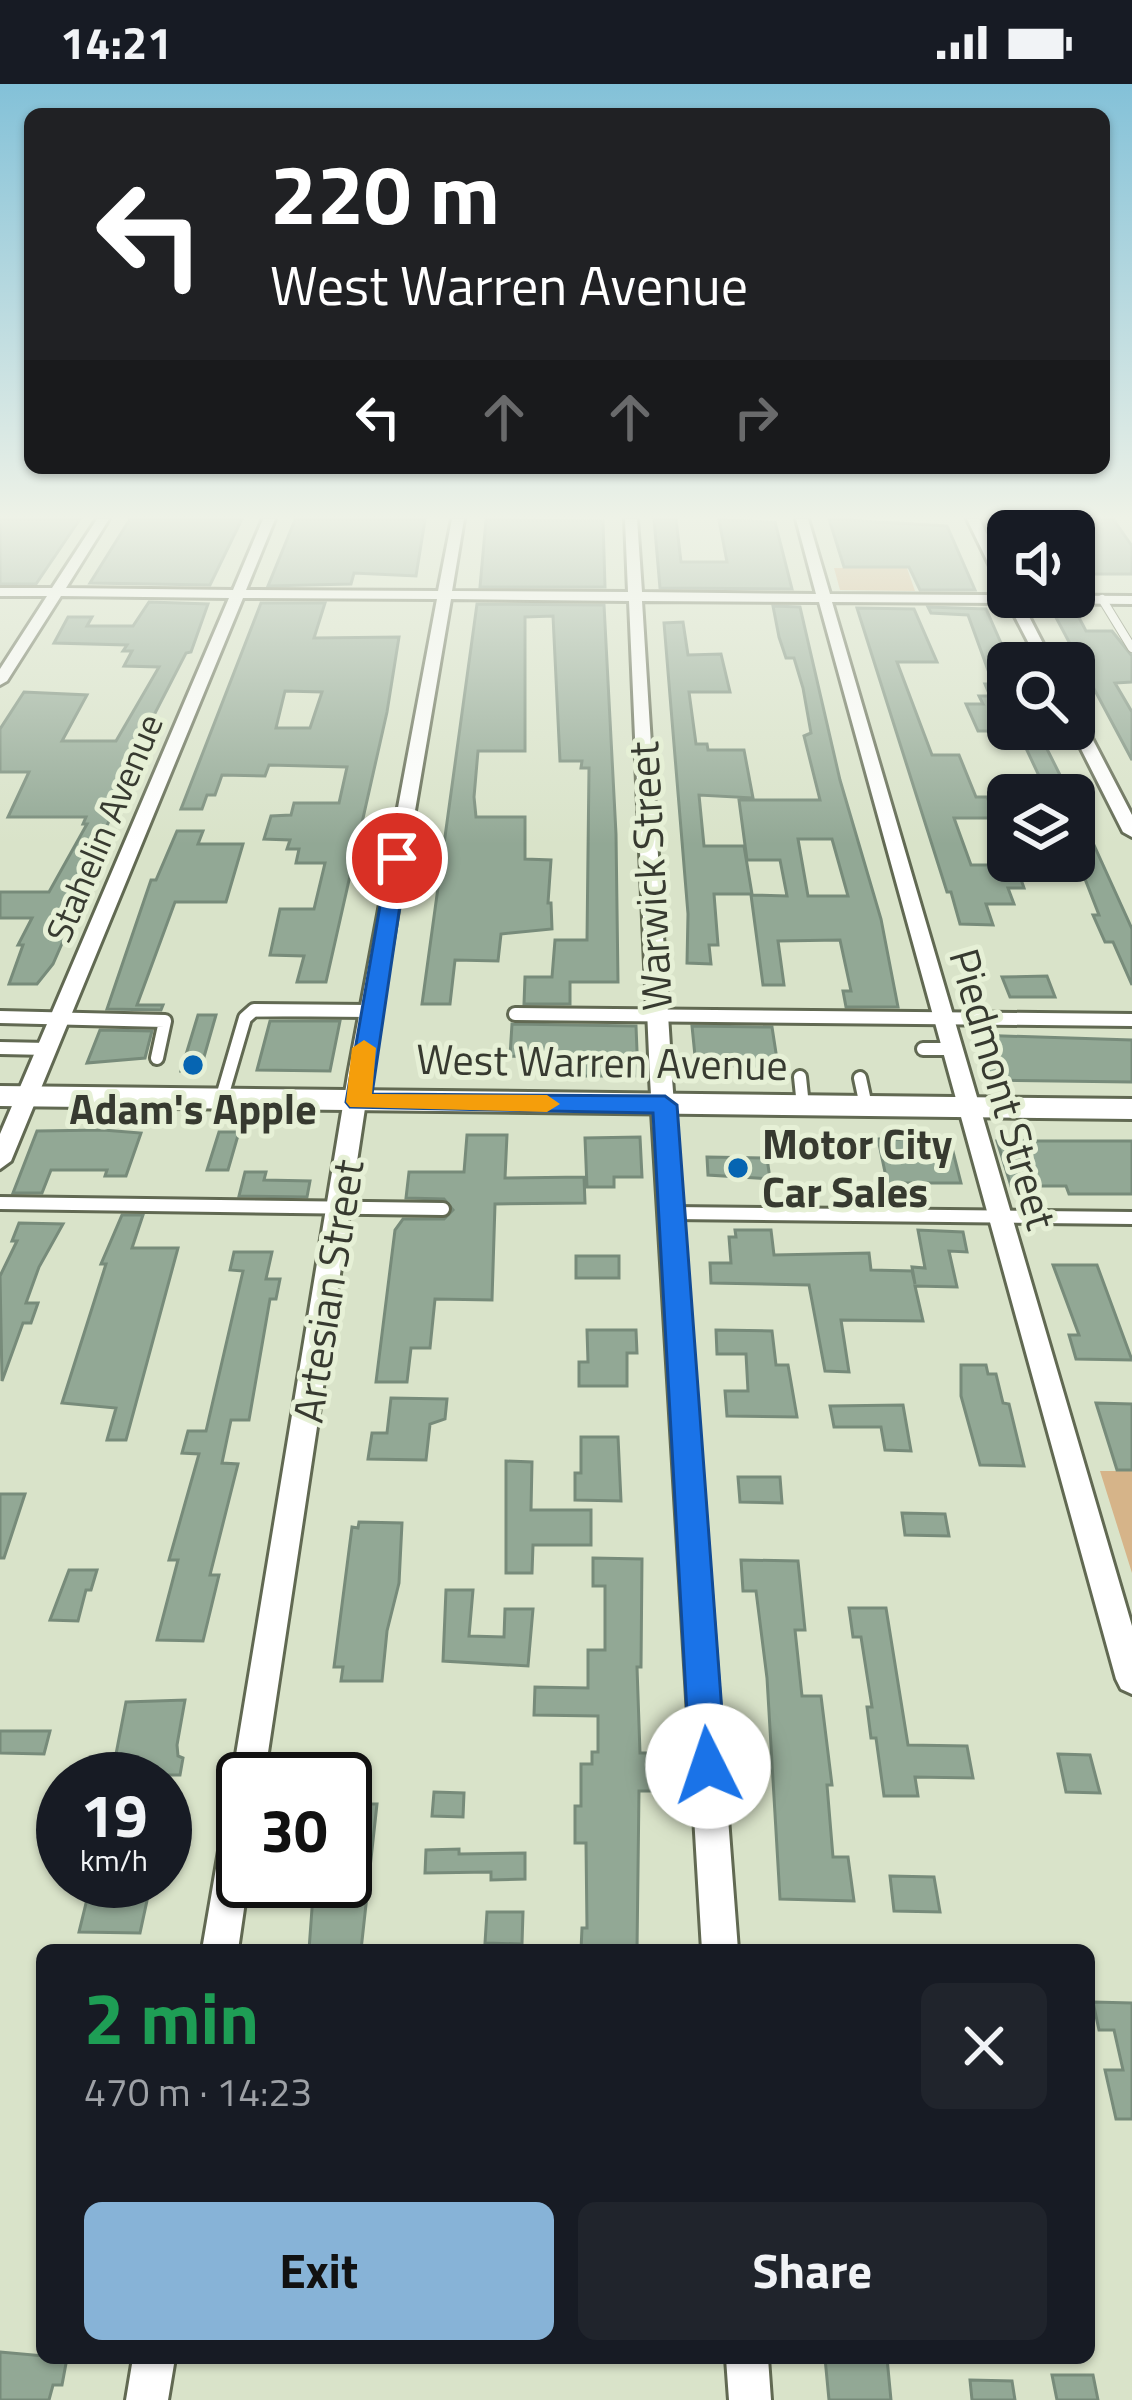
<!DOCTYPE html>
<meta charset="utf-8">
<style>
body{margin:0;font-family:"Titillium Web",sans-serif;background:#20242c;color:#f1f3f6;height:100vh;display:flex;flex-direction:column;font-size:45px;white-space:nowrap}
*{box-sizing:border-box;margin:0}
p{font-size:39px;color:#9ea1a6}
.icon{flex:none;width:66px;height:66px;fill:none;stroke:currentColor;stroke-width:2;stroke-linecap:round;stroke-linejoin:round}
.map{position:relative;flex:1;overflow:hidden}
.details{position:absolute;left:36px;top:1860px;width:1059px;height:420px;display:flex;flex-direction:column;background:#171b24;border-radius:18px;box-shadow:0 3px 9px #0004}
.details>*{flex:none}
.guide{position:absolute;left:24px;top:24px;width:1086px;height:366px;border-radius:18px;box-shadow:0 3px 9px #0004;background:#202124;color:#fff;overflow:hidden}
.controls{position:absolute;left:987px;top:426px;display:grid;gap:24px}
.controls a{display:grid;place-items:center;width:108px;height:108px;border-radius:18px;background:#171b24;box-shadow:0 3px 9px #0004;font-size:60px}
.speed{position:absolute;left:36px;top:1668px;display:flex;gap:24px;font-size:60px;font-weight:700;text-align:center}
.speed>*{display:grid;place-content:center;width:156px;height:156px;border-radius:50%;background:#171b24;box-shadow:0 3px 9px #0004;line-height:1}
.speed small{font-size:30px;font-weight:400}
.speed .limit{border:6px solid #111;border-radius:18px;background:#fff;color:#111}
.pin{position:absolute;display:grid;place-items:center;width:102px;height:102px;color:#fff;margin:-51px;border:6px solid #fff;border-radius:50%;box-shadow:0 3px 12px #0007}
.me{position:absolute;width:132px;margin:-66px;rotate:356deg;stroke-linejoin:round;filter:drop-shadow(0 0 9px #0008)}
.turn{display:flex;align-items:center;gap:42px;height:252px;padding:0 48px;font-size:54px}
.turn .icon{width:156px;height:156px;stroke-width:2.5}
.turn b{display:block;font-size:84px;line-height:102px}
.lanes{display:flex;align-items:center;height:114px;padding:0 48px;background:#0003;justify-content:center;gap:60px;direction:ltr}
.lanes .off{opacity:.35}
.round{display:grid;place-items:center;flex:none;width:126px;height:126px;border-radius:18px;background:#20242c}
.summary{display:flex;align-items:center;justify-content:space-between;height:204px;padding:0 48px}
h1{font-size:72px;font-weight:700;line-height:90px;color:#1e9e55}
.cta{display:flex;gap:24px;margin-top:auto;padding:24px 48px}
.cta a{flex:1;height:138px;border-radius:18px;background:#87b3d7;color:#111;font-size:48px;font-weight:700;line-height:138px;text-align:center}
.cta a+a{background:#20242c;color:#f1f3f6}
.status{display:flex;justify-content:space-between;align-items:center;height:84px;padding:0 60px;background:#171b24;direction:ltr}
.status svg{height:33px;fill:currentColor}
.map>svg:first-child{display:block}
</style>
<div class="status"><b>14:21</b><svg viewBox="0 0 49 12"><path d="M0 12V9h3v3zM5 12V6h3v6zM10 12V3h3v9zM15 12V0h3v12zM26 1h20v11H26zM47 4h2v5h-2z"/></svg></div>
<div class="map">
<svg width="1132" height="2316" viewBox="0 0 1132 2316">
<rect width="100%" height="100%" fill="#d9e3c9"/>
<!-- green -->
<path fill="#d6b489" d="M834,484H907L915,507L840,506Z
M1100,1387H1132V1489Z"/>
<!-- building -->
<path fill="#92a895" stroke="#778b7a" stroke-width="3" fill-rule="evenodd" d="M80,435L36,500H0V436Z
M130,435H242L210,501L90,499Z
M654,435H676L681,478H727L719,436L775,438L792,505L660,504Z
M829,435L947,442L975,506H920L909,483H844Z
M1074,435H1113L1132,462V490H1074Z
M295,436H425L416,492L354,489L351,500L268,502Z
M486,436L603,437L605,503H480Z
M149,518L208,520L191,568L186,569L153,633L149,659L109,737L93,775H99L53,880L37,900H9L23,861H18L32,834H0V808H49L87,740H83L86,733H8L29,688H0V645L24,608L87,611L62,657H116L159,583L124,582L132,567H123L127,561L54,559L68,533H92L87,542H133Z
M261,519H325L314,554L399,553L387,628L326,898H297L304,872L270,871L280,825H314L325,779H296L299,765H287L290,756L264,755L271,732L291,731L294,719H339L347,683L269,681L265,692L222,691L215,711H207L202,725H181ZM285,607L322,608L310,644H276Z
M477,520L604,521L616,750L618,898H570V920H524L525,893H552L555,856H587L589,684H581L582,677H560L553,532L525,533V667H478L474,713L476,733H525V775L551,776L548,819H551L552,845L501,850L498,877L455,876L450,920H422Z
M773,522L800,523L840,696L881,835L898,923H846L843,907H851L840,856L778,857L784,901H763L751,811L787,812L780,776H747L739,716H820L804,652L811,649L803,604L794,574H786L779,553ZM798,755H832L848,812H808Z
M928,523L986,525L1008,575V653L1006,647H978L966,620H983L979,612H990L985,600H993L968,531L931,529Z
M857,524L914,525L937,578H897L932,671H959L976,713H987L996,734H954L971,781H1016L1024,804H1008L1014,820H986L993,841L960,840L951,808H947Z
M1052,526H1075L1086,547H1112L1132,572V598L1115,599L1132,628V676Z
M683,538L688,571L721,570L730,608H689L696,660H707L708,666H744L753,714L699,711L704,762H744L752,810H714L718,861H709L711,880L687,879L688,830L664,539Z
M1017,645H1037L1070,711H1048Z
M1074,717L1132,845V901L1113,858H1105L1093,831H1099L1085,795L1074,789Z
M177,747H203L198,760H243L226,818H175L137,921H163L161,926L107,925L151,796H156Z
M1047,892L1055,913H1010L1002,893Z
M198,931H216L200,987H181Z
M270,937H340L330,987L257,986Z
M512,940L636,942L638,992H581V975L510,972Z
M692,942L772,943L778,982H696Z
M100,946L152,947L145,974L87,979Z
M974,951L1132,956V998L987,996Z
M103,1046L141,1049L126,1092H105L107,1086H51L42,1109H13L37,1047Z
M219,1048H239L228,1086H207Z
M467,1051H507L505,1094L584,1093L585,1119L495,1120L492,1216L435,1215L430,1264H411L407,1298H376L395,1146L403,1135H444L453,1126L444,1115L406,1114L409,1088H464Z
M640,1053L642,1093H614V1103H587L585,1054Z
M878,1055L950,1056L961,1099H906L910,1121H892Z
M997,1057H1132V1110H1069L1066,1102H1011Z
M707,1073L767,1074L770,1095L708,1091Z
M245,1088H266L264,1096L310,1097L307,1113L239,1112Z
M122,1131H143L132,1164H178L126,1356H107L116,1324L62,1319L106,1180H101Z
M19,1139L63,1140L39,1183L26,1219H38L31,1239H23L2,1297L0,1192L17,1157H12Z
M735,1146H771L774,1171L869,1169L871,1186L912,1187L915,1200L912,1183L925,1184L918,1146L963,1148L967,1168L949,1167L957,1203L915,1202L923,1237L841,1236L849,1288L825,1287L809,1201L711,1199L710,1179H731L729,1153H736Z
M234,1168H272L266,1195H280L276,1215H270L249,1336H231L222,1379L238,1380L210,1491H219L203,1557L157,1556L178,1476H169L199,1370L182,1369L188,1347H206L243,1187L230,1186Z
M576,1172H619V1194H576Z
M1053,1181H1097L1132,1276L1076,1275L1069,1251H1079Z
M587,1246H636L637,1269H627V1302H579V1278H588Z
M716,1246L772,1247L776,1281H788L797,1333L727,1332L725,1307H748L746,1270H717Z
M961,1281H986L988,1290H996L1003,1319L1009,1320L1024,1382L980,1381L961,1312Z
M391,1314L447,1315L445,1335L430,1340L426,1376L368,1375L372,1349H387Z
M1096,1319L1132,1320V1386H1117Z
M903,1321L911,1367L885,1366L881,1343H834L830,1322Z
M581,1353H618L621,1417L575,1416V1389H581Z
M506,1377L532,1378L531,1426H591V1461H533L532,1489H506Z
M738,1393H780L782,1419L740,1418Z
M0,1410H25L4,1474H0Z
M902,1429L945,1430L949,1452L905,1451Z
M359,1438L402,1439L399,1499L387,1547L382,1597H341L343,1583H334L352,1443L358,1444Z
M593,1474L642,1475L641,1583H637L640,1669H653L655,1707H639L637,1866H581L582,1844H587L586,1759H575V1722H581V1680H592V1668H598V1632L534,1631L535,1603L588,1604V1566H605V1502H593Z
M741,1476L798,1477L805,1546H795L802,1612H821L832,1701H827L833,1773H848L854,1817L780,1815L767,1594L756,1507H743Z
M69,1486H97L91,1506H86L78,1537L50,1536Z
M446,1506H473L469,1552L504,1553L505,1525H533L528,1582L443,1577Z
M849,1524H886L908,1661L967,1662L973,1694L915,1693L918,1712H884L876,1654H871L867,1623H872L861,1553H853Z
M185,1616L177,1661L178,1672L183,1674L180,1691H112L126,1618Z
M0,1647H50L44,1670L0,1669Z
M1058,1670L1090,1671L1100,1709L1066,1708Z
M434,1708L464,1709L463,1733L432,1732Z
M345,1720H377L361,1866H309L314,1797H345Z
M459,1765V1770L525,1769V1795L491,1796V1788L425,1789L426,1766Z
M890,1792L934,1793L940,1828L894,1827Z
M88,1811L148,1812L140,1849L79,1848Z
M487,1828H523L522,1860L485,1859Z
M1093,1918L1132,1919V2035H1116L1105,1986H1123L1114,1946H1099Z
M0,2268L67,2274L62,2301H53L49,2316H0Z
M825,2274H887L891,2316H829Z
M1052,2291H1093L1098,2316H1057Z
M970,2296L1012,2297L1015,2316H972Z"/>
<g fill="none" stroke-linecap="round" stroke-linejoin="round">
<!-- lane-far2 casing -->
<g stroke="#616952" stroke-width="10">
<path id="lane-far2" d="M1102,515L1132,564"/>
</g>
<!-- lane-far1 casing -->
<g stroke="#616952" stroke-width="14">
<path id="lane-far1" d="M251,928L370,927"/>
</g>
<!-- lane casing -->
<g stroke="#616952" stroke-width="18">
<path id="lane" d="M515,930L1132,936
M0,933L165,937L157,974
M0,964L48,965
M923,965H951
M800,993L803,1022
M860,994L866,1022
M221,1016L245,934L254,926L370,927
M0,1119L443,1125
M672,1129L1132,1134"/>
</g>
<!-- street casing -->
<g stroke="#616952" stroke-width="6">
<path id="street" d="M97,435H109L66,504L233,506L263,435H275L246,506L438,507L452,435H464L452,507L628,508L625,435H637L642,508L816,510L796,435H808L830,510L1132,512V520L1022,519L1053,579H1039L1008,519L832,518L1132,1542V1610L1121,1605L1116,1595L819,518L642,517L672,994L738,1866H702L650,994L629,517L451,515L370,991L264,1695H243V1709L236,1706L232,1695L348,991L437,515L243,514L11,1077L0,1085V1050L229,514L61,512L7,597L0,601V585L47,512H0V504H52Z
M967,435H979L1008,492V509L1001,505Z
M1074,630L1082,635L1132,731V753L1123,748L1071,645Z
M243,1709V1797H248L238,1866H202L226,1726L231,1714Z
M133,2274H175L168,2316H126Z
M726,2274H768L771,2316H729Z"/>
</g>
<!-- secondary casing -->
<g stroke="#616952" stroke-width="6">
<path id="secondary" d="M0,1002L1132,1015V1035L0,1022Z"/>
</g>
<!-- lane-far2 -->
<use href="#lane-far2" stroke="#fff" stroke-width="8"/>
<!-- lane-far1 -->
<use href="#lane-far1" stroke="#fff" stroke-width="9"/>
<!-- lane -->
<use href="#lane" stroke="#fff" stroke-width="12"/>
<!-- street -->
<use href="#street" fill="#fff" fill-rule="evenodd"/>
<!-- secondary -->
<use href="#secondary" fill="#fff" fill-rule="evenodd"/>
</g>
<!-- sky -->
<linearGradient id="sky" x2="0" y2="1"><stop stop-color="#83c1d8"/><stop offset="0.57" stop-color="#eef2e7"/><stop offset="1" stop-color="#eef2e7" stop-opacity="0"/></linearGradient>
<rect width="1132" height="760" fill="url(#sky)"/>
<!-- route -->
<path fill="#1a73e8" stroke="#114b97" stroke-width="3" d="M389,770L407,774L372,1010L665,1012L677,1021L726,1682L721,1695L708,1700L695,1695L690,1682L653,1029L350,1023L346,1018Z"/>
<!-- slow -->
<path fill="#f59e0b" d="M364,956L376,964L372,1010L547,1011L560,1020L547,1028L350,1023L346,1018L352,964Z"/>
<!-- markers -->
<g fill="#0665b2" stroke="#e6f0d6" stroke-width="4.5">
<circle cx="193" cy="981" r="12"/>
<circle cx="738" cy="1084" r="12"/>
</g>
<g text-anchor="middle" stroke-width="10" stroke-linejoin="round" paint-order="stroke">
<!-- far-street labels -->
<g font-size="36" fill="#373a30" stroke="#e6f0d6">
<text transform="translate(104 744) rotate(-67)" y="13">Stahelin Avenue</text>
</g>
<!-- street labels -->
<g font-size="42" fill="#373a30" stroke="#e6f0d6">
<text transform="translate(650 792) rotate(-93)" y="15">Warwick Street</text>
<text transform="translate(602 978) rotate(1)" y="15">West Warren Avenue</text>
<text transform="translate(1003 1005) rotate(74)" y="15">Piedmont Street</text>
<text transform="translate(328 1207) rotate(-81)" y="15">Artesian Street</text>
</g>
<!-- poi labels -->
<g font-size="42" font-weight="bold" fill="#373a30" stroke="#e6f0d6">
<text x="193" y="1040">Adam's Apple</text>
<text x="762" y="1075" text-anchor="start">Motor City<tspan x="762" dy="48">Car Sales</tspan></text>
</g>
</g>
</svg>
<div class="controls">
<a><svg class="icon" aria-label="sound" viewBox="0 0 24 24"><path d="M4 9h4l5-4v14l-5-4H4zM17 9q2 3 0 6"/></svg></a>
<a><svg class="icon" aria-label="search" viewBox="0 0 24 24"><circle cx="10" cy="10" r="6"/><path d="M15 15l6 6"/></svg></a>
<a><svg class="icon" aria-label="layers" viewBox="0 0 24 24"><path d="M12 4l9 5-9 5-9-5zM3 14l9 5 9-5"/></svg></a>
</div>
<div class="speed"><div>19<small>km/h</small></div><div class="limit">30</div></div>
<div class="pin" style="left:397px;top:774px;background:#d93025"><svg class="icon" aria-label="arrive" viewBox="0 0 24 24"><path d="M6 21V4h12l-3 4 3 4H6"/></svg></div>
<svg class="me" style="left:708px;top:1682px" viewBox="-20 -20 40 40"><circle r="19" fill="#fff"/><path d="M0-13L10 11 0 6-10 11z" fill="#1a73e8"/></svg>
<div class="guide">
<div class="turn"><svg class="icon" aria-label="left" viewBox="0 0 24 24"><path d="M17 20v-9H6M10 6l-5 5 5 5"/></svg><div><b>220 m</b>West Warren Avenue</div></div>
<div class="lanes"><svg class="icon" aria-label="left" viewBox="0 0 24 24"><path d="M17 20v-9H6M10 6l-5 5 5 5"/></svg><svg class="icon off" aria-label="ahead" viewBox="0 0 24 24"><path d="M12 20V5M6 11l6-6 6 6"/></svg><svg class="icon off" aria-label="ahead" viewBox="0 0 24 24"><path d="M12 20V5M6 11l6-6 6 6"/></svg><svg class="icon off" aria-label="right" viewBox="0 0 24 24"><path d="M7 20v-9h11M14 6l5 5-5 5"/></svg></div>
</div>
<section class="details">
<div class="summary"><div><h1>2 min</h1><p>470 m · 14:23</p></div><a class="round"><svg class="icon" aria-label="close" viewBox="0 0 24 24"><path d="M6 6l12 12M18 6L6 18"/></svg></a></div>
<div class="cta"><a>Exit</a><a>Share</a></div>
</section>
</div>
